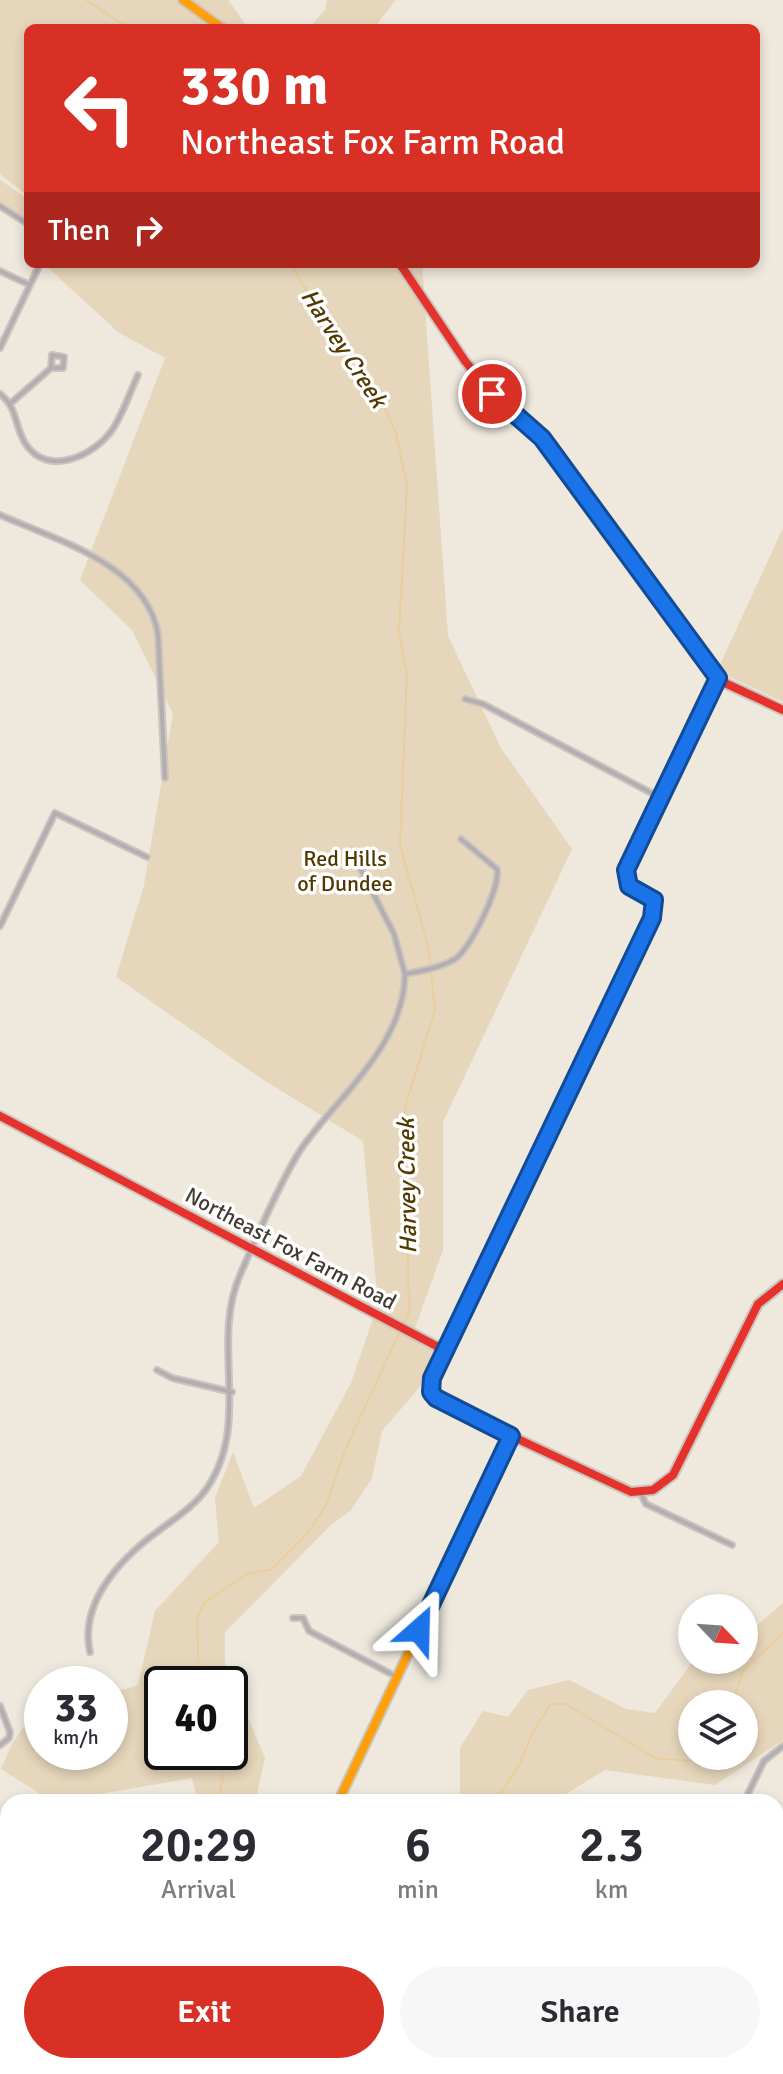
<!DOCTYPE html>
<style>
body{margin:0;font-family:Signika,sans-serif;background:#f7f7f7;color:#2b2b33;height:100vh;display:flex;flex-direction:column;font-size:30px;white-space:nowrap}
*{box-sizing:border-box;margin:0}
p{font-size:26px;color:#7c7c81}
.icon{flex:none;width:44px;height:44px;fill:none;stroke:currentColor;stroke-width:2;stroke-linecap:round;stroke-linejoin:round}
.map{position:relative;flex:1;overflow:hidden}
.drawer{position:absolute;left:0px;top:1794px;width:784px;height:280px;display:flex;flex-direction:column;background:#fff;border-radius:24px 24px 0 0;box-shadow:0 4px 12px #0003}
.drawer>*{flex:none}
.hud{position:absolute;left:24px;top:24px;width:736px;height:244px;border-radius:12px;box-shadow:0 4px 12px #0003;background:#d93025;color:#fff;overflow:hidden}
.needle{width:52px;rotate:115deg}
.fabs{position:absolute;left:678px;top:1594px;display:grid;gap:16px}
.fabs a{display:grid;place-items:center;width:80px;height:80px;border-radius:50%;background:#fff;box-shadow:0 4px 12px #0003;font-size:40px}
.speed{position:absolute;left:24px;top:1666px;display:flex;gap:16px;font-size:40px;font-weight:700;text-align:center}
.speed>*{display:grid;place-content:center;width:104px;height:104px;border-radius:50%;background:#fff;box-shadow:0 4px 12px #0003;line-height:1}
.speed small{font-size:20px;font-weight:400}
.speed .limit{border:4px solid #111;border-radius:12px;background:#fff;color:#111}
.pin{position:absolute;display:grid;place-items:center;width:68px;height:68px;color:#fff;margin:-34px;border:4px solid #fff;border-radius:50%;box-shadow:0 2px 8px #0007}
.me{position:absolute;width:88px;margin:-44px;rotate:25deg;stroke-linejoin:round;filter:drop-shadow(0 0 6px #0008)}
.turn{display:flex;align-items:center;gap:28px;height:168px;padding:0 24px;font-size:36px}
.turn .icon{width:104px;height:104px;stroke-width:2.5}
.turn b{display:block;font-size:56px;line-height:68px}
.then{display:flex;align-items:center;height:76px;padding:0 24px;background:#0003;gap:16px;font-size:30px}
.eta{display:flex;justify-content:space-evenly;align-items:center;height:136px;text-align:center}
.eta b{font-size:48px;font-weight:600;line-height:56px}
.cta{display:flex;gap:16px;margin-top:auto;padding:16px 24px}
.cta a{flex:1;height:92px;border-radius:48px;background:#d93025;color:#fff;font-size:32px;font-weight:600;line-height:92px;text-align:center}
.cta a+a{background:#f7f7f7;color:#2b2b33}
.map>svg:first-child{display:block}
</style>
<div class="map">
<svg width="783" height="2074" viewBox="0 0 783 2074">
<rect width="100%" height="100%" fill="#eee8dd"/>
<!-- green -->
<path fill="#e6d6bb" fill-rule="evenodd" d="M0,0H228L248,28H28V196L0,174Z
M327,0H396L374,28H309L325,10Z
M0,180L28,199V222L0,204Z
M422,264L448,636L501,748L572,849L443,1122V1250L415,1328L442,1343L424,1382L382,1431L372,1478L351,1510L331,1525L225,1632V1663L265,1758L255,1802H198L192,1778L53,1802L1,1769L12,1744L38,1706L42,1705V1752H110V1694L138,1685L155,1611L219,1542L215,1498L233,1452L254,1508L301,1476L351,1383L378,1304L363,1141L262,1079L116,977L144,885L173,714L132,630L80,580L165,358L118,332L45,265ZM162,1684H230V1752H162Z
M783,528V702L717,671Z
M783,1603V1740L715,1785L605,1770L566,1794V1802H460V1748L483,1711L508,1717L528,1690L569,1680L626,1709L655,1713L694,1660H744V1625L756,1626ZM744,1704V1756H692V1704Z
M8,2044V2066H68L72,2074H0V2048Z
M92,2066H351L350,2074H136L116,2070L95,2073Z"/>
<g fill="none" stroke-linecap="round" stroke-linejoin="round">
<!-- stream -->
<path stroke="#eacf9d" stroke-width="2" d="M86,0L128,28
M199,1684L197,1619L204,1603L247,1574L272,1569L308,1533L326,1505L346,1448L409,1312L405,1107L435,1010L428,946L400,845L407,674L399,631L407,486L396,433L378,393L346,357L291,264
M733,1704L742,1672L783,1633
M217,1752L223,1777L218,1802
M495,1802L521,1762L532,1733L551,1704H566L655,1758L689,1761L694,1756
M228,2066L229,2074
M330,2074L332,2066"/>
<!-- street casing -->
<g stroke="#cac5bd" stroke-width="8">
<path id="street" d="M0,206L28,224
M0,271L30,285
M0,348L40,264
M0,394C18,408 14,425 25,443C47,479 97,455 114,427C124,411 130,392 138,375
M11,403L51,368H63L64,357L52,355L51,368
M0,515C56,540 146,564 158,634L165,778
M465,699L483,704L659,797
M356,860L394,934L405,974
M0,926L55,813L147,857
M157,1370L172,1378L232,1392
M641,1494L646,1504L732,1545
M293,1618H303L309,1631L397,1677
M90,1652C79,1603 120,1559 157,1532C174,1519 195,1506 207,1488C252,1422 210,1344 240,1275C255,1240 281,1180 301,1149C338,1096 404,1046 405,974C421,971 440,968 455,959C470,950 501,886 497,869L461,839
M0,1706L10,1732L9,1738L0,1745
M744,1802L764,1761L783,1746
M0,1954L8,1950
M611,2074L615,2066"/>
</g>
<!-- fast casing -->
<g stroke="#cac5bd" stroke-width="12">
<path id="fast" d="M288,2074L290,2066"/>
</g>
<!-- slow casing -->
<g stroke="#cac5bd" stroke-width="12">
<path id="slow" d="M183,0L222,28
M490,1426L441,1402L431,1392L432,1378L554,1122
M338,1802L511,1436
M0,1880L8,1903
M79,2066L84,2074"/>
</g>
<!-- jam casing -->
<g stroke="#cac5bd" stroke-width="12">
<path id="jam" d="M400,264L465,361L492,394L547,445L714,673L727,684L783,710
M0,1116L444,1350
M554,1122L652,918L654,900L629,886L626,870L718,678
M490,1426L631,1492L653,1490L673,1475L758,1304L783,1284
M0,1911L8,1931"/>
</g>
<!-- street -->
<use href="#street" stroke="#b4adb1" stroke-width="4"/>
<!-- fast -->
<use href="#fast" stroke="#30b455" stroke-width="8"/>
<!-- slow -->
<use href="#slow" stroke="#ff9f0a" stroke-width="8"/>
<!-- jam -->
<use href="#jam" stroke="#e5322d" stroke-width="8"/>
<!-- rail -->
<path stroke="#aea8a7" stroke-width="2" d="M0,1944L8,1966
M45,2066L48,2074"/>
</g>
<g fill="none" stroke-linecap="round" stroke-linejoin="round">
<!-- route casing -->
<g stroke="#114b97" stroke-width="20">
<path id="route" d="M419,1630L511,1436L436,1398L431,1392L432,1378L652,918L654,900L629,886L626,870L718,678L542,438L492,394"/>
</g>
<!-- route -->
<use href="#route" stroke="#1a73e8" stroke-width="14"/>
</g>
<g text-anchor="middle" stroke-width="7" stroke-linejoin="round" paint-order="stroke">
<!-- park labels -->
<g font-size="22" fill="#513800" stroke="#fff">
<text x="345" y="866">Red Hills<tspan x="345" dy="25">of Dundee</tspan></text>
</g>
<!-- street labels -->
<g font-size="22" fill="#403b33" stroke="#fff">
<text transform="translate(291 1248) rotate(28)" y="8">Northeast Fox Farm Road</text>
</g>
<!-- water labels -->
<g font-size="24" font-style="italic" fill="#513900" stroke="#fff">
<text transform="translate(344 348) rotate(57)" y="8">Harvey Creek</text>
<text transform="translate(407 1186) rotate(-91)" y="8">Harvey Creek</text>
</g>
</g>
</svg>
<div class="fabs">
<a><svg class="needle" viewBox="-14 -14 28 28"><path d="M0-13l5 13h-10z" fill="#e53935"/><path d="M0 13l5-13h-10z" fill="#7c7c81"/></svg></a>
<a><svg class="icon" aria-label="layers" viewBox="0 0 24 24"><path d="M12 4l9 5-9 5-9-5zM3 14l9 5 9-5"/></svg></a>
</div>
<div class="speed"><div>33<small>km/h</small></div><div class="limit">40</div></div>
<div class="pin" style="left:492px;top:394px;background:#d93025"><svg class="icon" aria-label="arrive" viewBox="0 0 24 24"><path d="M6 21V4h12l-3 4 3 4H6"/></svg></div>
<svg class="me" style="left:419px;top:1630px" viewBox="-20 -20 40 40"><path d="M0-17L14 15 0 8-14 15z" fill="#1a73e8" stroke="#fff" stroke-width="4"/></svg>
<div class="hud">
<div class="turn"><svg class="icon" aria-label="left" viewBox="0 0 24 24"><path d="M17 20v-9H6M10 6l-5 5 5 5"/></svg><div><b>330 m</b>Northeast Fox Farm Road</div></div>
<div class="then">Then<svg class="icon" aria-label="right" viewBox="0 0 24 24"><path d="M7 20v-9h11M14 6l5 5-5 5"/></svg></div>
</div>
<section class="drawer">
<div class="eta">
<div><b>20:29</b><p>Arrival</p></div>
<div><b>6</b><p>min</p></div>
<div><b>2.3</b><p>km</p></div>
</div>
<div class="cta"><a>Exit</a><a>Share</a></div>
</section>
</div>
